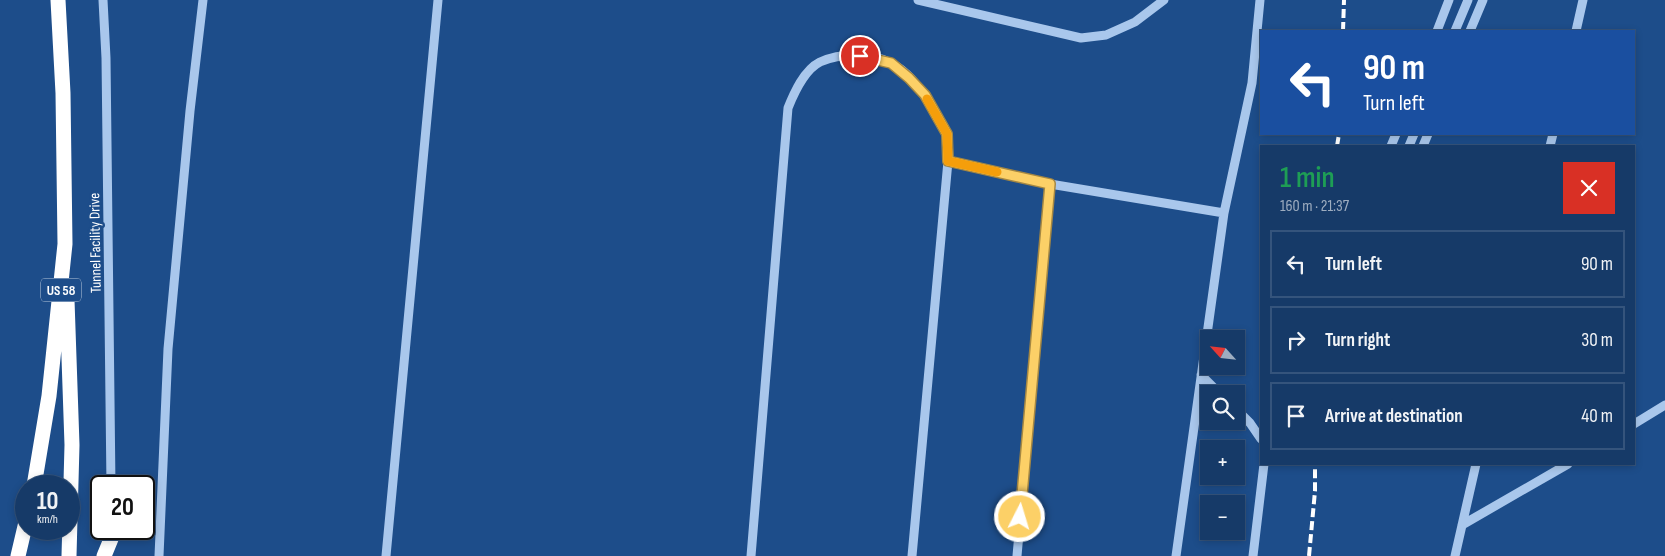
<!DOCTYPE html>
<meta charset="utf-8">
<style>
body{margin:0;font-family:"Sofia Sans Condensed",sans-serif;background:#234571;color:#f1f3f6;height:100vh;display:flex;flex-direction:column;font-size:19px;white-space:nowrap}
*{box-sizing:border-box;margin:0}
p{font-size:16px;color:#9eadc0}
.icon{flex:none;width:28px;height:28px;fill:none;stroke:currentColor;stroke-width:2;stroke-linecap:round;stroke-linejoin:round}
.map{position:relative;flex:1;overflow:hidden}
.drawer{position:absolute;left:1260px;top:145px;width:375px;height:320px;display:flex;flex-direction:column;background:#163a68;border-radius:0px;box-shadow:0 2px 8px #0003,0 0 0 1px #35547c}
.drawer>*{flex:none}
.top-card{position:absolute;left:1260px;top:30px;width:375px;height:105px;border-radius:0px;box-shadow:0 2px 8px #0003,0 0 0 1px #35547c;background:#1a4fa0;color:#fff;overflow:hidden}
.needle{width:32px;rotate:297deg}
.controls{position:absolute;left:1200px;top:330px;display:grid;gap:10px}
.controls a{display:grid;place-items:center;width:45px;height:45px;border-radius:0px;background:#163a68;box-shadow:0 2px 8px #0003,0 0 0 1px #35547c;font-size:25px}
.speed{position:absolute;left:15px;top:475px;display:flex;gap:10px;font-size:25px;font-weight:700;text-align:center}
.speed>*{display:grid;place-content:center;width:65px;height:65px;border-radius:50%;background:#163a68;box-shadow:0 2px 8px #0003,0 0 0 1px #35547c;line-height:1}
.speed small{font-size:12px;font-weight:400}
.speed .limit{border:2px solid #111;border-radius:8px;background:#fff;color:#111}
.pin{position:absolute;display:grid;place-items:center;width:42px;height:42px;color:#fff;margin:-21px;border:2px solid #fff;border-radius:50%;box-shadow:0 1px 5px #0007}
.me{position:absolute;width:55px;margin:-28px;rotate:5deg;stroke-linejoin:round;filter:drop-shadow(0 0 4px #0008)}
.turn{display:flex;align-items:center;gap:18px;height:105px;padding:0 20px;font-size:22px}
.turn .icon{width:65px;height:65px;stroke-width:2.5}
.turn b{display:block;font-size:35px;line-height:42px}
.round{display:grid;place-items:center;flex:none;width:52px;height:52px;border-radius:0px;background:#234571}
.head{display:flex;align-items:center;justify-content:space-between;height:85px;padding:0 20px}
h1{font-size:30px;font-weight:600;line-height:38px;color:#1e9e55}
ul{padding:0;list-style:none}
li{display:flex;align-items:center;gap:15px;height:68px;margin:0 10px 8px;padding:0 10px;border:2px solid #35547c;border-radius:0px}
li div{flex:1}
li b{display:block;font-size:19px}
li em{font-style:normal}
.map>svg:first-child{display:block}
</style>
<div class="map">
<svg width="1665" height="556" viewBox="0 0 1665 556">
<rect width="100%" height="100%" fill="#1d4d8a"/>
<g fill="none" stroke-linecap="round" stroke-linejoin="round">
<!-- minor -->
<path stroke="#a9c7ec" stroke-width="9" d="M103,0L106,58L111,486
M918,0L1081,38L1106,35L1135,22L1164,0
M1437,31L1449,0
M1455,31L1468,0
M1470,31L1483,0
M1576,31L1583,0
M1391,146L1396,134
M1409,146L1414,134
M1423,146L1428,134
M1550,146L1553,134
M1201,375L1220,394
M1236,409L1250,423L1261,439
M1634,424L1665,405
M1462,525L1568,464
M159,556L168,349L190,111L203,0
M386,556L438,0
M751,556L788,108C794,93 804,70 820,62C840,53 871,52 891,63C908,71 923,92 932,108C937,116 945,125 947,134C949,143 948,153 948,161L1050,184L1224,213
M912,556L948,161
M1017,556L1050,184
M1176,556L1224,213L1252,83L1260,0
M1253,556L1264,464
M1455,556L1476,464"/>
<!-- highway -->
<path stroke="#fff" stroke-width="15" d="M67,300L72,445L69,556
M34,486L49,396L65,244L63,93L58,0
M18,556L26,522
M104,556L111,539"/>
<!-- rail -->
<path stroke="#fff" stroke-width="4" stroke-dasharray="9 4" stroke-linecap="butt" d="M1343,31L1344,0
M1337,146L1339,134
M1309,556L1315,491V464"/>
</g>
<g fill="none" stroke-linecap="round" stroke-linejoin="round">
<!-- route casing -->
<g stroke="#a48743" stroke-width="12">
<path id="route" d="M860,56L891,63L909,78L925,95L947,134L948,161L1050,184L1020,517"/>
</g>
<!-- route -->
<use href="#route" stroke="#fcd067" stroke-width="9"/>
<!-- slow -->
<path stroke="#f59e0b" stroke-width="9" d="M927,99L947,134L948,161L997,172"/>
</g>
<g text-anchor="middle" stroke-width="5" stroke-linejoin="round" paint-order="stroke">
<!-- shield labels -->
<rect fill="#1d4d8a" stroke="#bbcadc" stroke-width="1" x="41" y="278.5" width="40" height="23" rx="4"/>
<g font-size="14" font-weight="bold" fill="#fff">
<text x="61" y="295">US 58</text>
</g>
<!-- street labels -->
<g font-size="15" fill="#fff" stroke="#1d4d8a">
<text transform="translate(95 243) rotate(-91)" y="5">Tunnel Facility Drive</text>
</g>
</g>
</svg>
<div class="controls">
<a><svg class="needle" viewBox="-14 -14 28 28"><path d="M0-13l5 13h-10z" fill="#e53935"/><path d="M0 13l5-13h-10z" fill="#9eadc0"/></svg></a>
<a><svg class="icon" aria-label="search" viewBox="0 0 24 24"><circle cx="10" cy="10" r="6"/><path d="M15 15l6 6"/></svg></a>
<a>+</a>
<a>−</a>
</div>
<div class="speed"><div>10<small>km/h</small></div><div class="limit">20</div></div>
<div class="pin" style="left:860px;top:56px;background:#d93025"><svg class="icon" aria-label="arrive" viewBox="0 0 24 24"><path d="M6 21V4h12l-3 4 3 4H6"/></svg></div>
<svg class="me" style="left:1020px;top:517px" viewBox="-20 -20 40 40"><circle r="17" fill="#fcd067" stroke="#fff" stroke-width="3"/><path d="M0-11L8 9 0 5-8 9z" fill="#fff"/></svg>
<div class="top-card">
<div class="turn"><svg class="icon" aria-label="left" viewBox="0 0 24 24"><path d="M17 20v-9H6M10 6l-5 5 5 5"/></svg><div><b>90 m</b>Turn left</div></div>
</div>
<section class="drawer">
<div class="head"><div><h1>1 min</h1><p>160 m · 21:37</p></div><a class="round" style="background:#d93025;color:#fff"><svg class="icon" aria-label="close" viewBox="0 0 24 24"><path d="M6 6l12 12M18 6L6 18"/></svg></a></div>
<ul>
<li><svg class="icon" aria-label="left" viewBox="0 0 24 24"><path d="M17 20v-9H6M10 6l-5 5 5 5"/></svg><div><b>Turn left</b></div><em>90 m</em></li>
<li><svg class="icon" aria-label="right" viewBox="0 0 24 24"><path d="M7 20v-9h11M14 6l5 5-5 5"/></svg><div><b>Turn right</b></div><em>30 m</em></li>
<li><svg class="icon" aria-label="arrive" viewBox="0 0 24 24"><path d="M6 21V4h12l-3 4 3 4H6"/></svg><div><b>Arrive at destination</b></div><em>40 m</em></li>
</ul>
</section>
</div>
